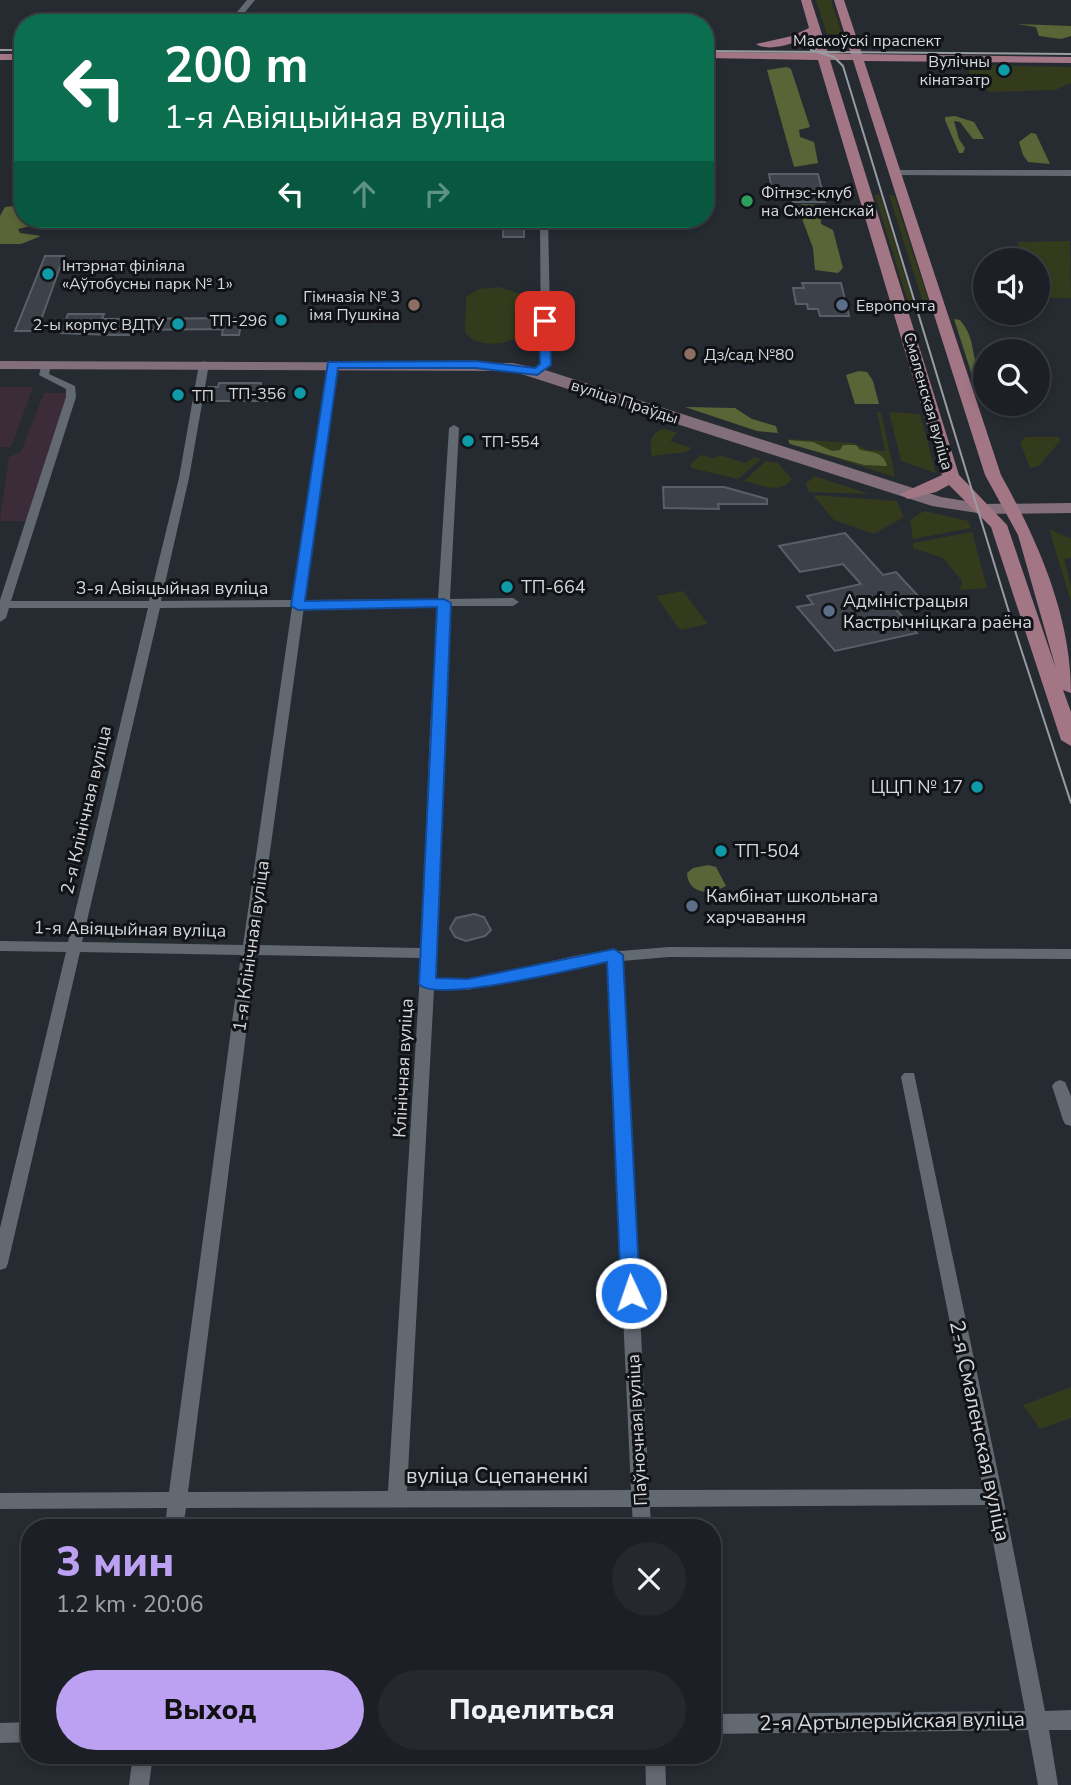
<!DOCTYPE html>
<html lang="ru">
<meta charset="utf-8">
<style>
body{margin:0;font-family:"Nunito Sans",sans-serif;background:#25282e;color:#f1f3f6;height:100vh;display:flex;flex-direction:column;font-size:26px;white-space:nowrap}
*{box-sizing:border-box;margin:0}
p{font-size:23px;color:#a0a3a7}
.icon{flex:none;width:38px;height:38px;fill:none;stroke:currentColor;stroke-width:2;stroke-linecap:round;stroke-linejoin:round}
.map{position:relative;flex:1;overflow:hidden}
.details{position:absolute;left:21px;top:1519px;width:700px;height:245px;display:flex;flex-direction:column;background:#1c2026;border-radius:28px;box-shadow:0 4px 10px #0003,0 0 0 2px #3a3e43}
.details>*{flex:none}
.guide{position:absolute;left:14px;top:14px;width:700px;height:214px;border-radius:28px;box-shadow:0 4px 10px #0003,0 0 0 2px #3a3e43;background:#0b6e4f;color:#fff;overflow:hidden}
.buttons{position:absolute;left:973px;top:248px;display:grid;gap:14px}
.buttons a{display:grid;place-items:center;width:77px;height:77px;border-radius:50%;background:#1c2026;box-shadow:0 4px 10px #0003,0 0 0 2px #3a3e43;font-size:35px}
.pin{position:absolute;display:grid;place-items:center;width:60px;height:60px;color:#fff;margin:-30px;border-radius:14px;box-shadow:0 4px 10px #0006}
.me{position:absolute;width:77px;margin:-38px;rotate:357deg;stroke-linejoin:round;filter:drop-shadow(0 0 5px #0008)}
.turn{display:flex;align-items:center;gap:24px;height:147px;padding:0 35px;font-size:32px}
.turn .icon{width:91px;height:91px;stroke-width:2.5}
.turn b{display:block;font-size:49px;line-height:60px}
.lanes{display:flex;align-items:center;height:66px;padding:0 35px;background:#0003;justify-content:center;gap:35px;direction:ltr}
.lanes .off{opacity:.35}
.round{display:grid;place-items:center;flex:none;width:74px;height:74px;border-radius:37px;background:#25282e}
.overview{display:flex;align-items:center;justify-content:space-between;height:119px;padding:0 35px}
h1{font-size:42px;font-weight:800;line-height:52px;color:#bca0f2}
.button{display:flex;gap:14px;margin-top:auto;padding:14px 35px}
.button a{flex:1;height:80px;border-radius:42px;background:#bca0f2;color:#111;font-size:28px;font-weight:800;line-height:80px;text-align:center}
.button a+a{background:#25282e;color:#f1f3f6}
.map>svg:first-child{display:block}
</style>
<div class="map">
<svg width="1071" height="1785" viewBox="0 0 1071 1785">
<rect width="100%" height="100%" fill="#262b32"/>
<!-- industrial -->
<path fill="#3c2c39" d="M0,387H33L11,447H0Z
M44,393H68L27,521H0L9,457L21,452Z"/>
<!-- green -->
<path fill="#343b1d" d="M816,0H831L842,34H827Z
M967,65L1071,67V83L1055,90L989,92L981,83H972Z
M875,195H880L913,302H908Z
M889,195H894L929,302H923Z
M1070,241L1071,298H1038V261H1024L1017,242Z
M499,287L520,294L523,300L522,335C505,346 479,348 465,333L466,297L479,289Z
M877,412H881L895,477L792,444L788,439L853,443L867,450L885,451Z
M889,412L920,414L936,473L901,461Z
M665,429L677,433L670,441L692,448L687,452L652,456C649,443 650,431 665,429Z
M1026,437H1059L1060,441L1039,466L1030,468L1020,442Z
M700,455L715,458L720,455L745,463L754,457L761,459L738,479L692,468L690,465Z
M766,461L778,463L792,479C780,495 761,485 744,481Z
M814,476L869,494L809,492L806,484Z
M813,495L897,501L904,517L874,534L834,520Z
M924,511L968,521L971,528L913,539L910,520Z
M1049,529L1071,539V558L1064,559L1071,586V602Z
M972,532L987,588L960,590L962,581L943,558L913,548V543Z
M683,591L708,624L680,630L656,596Z
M1071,1387V1418L1040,1429L1023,1405Z"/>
<!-- forest -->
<path fill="#596536" d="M1017,24L1071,26V36L1061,39L1039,36L1036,27Z
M787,67L791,69L810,127L799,130L800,137L814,142L818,163L794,167L767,70Z
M955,116L974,122L984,139H973L960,122L954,121L959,139L965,148L963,153H959L945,120V117Z
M1031,133L1036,134L1050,164L1028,162L1023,155L1019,142Z
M23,187V219H34L39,224L18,229L20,233L41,236L21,244H0V216L5,207L15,206Z
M802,204L820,205L821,224L833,230L843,268L838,273L815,270L813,248L798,208Z
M954,319L960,320C972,335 971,342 975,360C978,377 985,373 985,397H979Z
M859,371L867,372L873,381L879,404H855L846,375Z
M685,407L735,408L752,419L776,426L778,433L757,431Z
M788,440L813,442L832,451L840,450L843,445H856L860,450C872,452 884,452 887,466L864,465L790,444Z
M708,865L716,867L726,886C711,895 688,895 687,873L693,868Z"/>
<!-- building -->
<path fill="#3d424a" stroke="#595f67" stroke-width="2" d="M769,174H818L825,202H793L792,196H773Z
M504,219H524V237H503Z
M45,256H64L37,331H15Z
M802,283H841L849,316H820L818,309H808L807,304H796L793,288H804Z
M68,314H104L102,319L242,318L239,335H222L223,329L132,330L130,335H112L61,333Z
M219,383H261V387H269L267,401H207L209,387H218Z
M663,487H724L767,499V504H718L719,509L664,508Z
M845,533L883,575L896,572L920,598L891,604L917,633L835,651L797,607L813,604L807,596L861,584L843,564L800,572L779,546Z
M474,914L484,917L491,930L485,936L466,941L455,937L450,928L456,918Z"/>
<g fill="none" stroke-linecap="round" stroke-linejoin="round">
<!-- street -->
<path fill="#636971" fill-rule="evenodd" d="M247,0H255L236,23H228Z
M894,170H1071V176L891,175L890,173Z
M540,219H548L551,365L537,375L532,372L541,364Z
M204,361L209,364L189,478L161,601L293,600L327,364L332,361L337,364L305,600L438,599L449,428L454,425L459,428L450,599L513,598L519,602L513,606H449L442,731L435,979L468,980L583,954L669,947L1071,949V959L669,957L622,961L649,1490L983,1489L901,1077L904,1073H914L1003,1497L1045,1711L1071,1710V1730H1049L1058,1785H1038L1028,1730L712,1734V1714L1025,1711L986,1505L650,1507L651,1528H633L632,1507L186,1508L183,1528H165L167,1508L0,1509V1493L169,1492L241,955L80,952L8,1263L6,1268L0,1270V1228L66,952L0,951V941L68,942L148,608H9L6,618L0,622V600L66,397V389L39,375L42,363L51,365L49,374L75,386L76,397L11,601H149L179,478L199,364ZM438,606L430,731L421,948L257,945L304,607ZM292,607L243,945L82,942L160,608ZM256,955L421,958L388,1491L188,1492ZM607,962L631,1490L407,1491L434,989L468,990L583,964Z
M1060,1080L1065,1082L1071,1096V1126L1065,1124L1063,1120L1052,1086L1055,1082Z
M30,1722V1742L0,1743V1723Z
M133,1755H153L149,1785H129Z
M645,1755H665L666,1785H646Z"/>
<!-- secondary -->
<path fill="#836f7c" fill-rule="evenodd" d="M0,361L512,363L542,369L941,497L984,504L1071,503V513L984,514L932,506L512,371L0,369Z"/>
<!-- primary -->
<path fill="#a37686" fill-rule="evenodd" d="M801,0H811L828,53L851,54L834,0H844L862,54L1071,57V63L864,61L1001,475C1038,541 1071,616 1071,693L1063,690L1071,712V746L1061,740L991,527L949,485L936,492L908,499L900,494L942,475L818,60L705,58V52L816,53L811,36C798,42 769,53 756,44L792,36L809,28ZM830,60H853L985,475L1018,535L1056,669L1007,525L959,475Z
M0,54H23V60H0Z"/>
<!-- tram -->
<path stroke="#989da2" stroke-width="2" d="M0,50H23
M811,50L834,57L843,66L1008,609L1071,803
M705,51L1071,54"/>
</g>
<!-- route -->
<path fill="#1a73e8" stroke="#114b97" stroke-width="2" d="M545,318L550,321L551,365L537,375L475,368H338L305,601L444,599L451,603L436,978L468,979L614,949L623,955L640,1293L637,1298H624L621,1293L607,962C578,968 434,1004 419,984L437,607L298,610L291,606L328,362L475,361L535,368L540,364L539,321Z"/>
<!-- markers -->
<g fill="#0f9aa8" stroke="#111317" stroke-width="2.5">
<circle cx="1004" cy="70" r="7"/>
<circle cx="48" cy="274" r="7"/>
<circle cx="281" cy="320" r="7"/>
<circle cx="178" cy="324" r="7"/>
<circle cx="300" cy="393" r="7"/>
<circle cx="178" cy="395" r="7"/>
<circle cx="468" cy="441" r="7"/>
<circle cx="507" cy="587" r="7"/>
<circle cx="977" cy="787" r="7"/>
<circle cx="721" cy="851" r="7"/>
</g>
<circle fill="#2e9e5b" stroke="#111317" stroke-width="2.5" cx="747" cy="201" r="7"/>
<g fill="#8d6e63" stroke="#111317" stroke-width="2.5">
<circle cx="414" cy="305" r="7"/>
<circle cx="690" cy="354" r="7"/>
</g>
<g fill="#5c6f8a" stroke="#111317" stroke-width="2.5">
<circle cx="842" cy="305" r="7"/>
<circle cx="829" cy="611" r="7"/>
<circle cx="692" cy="906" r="7"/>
</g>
<g text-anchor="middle" stroke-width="6" stroke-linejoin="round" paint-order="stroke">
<!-- far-street labels -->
<g font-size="16" fill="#d6dadf" stroke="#111317">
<text x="867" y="46">Маскоўскі праспект</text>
<text transform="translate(625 401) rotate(18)" y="6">вуліца Праўды</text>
<text transform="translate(929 401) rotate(74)" y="6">Смаленская вуліца</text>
</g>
<!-- far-poi labels -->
<g font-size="16" fill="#d6dadf" stroke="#111317" text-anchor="start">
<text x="990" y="67" text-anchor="end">Вулічны<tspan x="990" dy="18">кінатэатр</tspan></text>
<text x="761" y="198">Фітнэс-клуб<tspan x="761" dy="18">на Смаленскай</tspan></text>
<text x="62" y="271">Інтэрнат філіяла<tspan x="62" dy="18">«Аўтобусны парк № 1»</tspan></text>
<text x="400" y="302" text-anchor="end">Гімназія № 3<tspan x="400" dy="18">імя Пушкіна</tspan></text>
<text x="856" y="311">Европочта</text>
<text x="267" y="326" text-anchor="end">ТП-296</text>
<text x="164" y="330" text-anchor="end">2-ы корпус ВДТУ</text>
<text x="704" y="360">Дз/сад №80</text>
<text x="286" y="399" text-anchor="end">ТП-356</text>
<text x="192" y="401">ТП</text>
<text x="482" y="447">ТП-554</text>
</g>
<!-- poi labels -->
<g font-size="18" fill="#d6dadf" stroke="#111317" text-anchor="start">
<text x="521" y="593">ТП-664</text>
<text x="843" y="607">Адміністрацыя<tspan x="843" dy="21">Кастрычніцкага раёна</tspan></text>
<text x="963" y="793" text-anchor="end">ЦЦП № 17</text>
<text x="735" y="857">ТП-504</text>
<text x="706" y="902">Камбінат школьнага<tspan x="706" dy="21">харчавання</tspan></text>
</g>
<!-- street labels -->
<g font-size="18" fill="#d6dadf" stroke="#111317">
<text x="172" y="594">3-я Авіяцыйная вуліца</text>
<text transform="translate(86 810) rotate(-77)" y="6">2-я Клінічная вуліца</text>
<text transform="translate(130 929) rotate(1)" y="6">1-я Авіяцыйная вуліца</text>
<text transform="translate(251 946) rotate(-82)" y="6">1-я Клінічная вуліца</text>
<text transform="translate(403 1068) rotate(-87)" y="6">Клінічная вуліца</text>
<text transform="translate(637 1430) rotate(-93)" y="6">Паўночная вуліца</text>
</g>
<!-- near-street labels -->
<g font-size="21" fill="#d6dadf" stroke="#111317">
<text transform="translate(980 1431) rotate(78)" y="7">2-я Смаленская вуліца</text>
<text x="497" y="1483">вуліца Сцепаненкі</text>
<text transform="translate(892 1721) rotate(-1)" y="7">2-я Артылерыйская вуліца</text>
</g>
</g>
</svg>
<div class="buttons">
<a><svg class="icon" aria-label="sound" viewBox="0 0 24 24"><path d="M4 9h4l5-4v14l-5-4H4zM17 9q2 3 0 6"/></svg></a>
<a><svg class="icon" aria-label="search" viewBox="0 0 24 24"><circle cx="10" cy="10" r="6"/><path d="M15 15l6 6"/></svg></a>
</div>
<div class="pin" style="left:545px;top:321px;background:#d93025"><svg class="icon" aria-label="arrive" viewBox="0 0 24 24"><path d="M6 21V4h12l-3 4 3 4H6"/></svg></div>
<svg class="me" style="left:631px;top:1293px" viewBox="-20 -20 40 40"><circle r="17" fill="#1a73e8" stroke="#fff" stroke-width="3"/><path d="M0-11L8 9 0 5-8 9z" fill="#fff"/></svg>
<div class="guide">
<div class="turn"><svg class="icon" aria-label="left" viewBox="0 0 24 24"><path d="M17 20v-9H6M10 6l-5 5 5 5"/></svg><div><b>200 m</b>1-я Авіяцыйная вуліца</div></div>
<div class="lanes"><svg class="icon" aria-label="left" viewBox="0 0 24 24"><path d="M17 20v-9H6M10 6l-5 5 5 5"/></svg><svg class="icon off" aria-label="ahead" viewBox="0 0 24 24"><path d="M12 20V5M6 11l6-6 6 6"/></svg><svg class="icon off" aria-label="right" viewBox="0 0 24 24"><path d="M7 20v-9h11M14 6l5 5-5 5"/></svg></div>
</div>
<section class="details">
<div class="overview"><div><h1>3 мин</h1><p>1.2 km · 20:06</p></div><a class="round"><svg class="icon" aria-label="close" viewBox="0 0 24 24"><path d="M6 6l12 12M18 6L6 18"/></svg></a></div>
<div class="button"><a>Выход</a><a>Поделиться</a></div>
</section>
</div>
